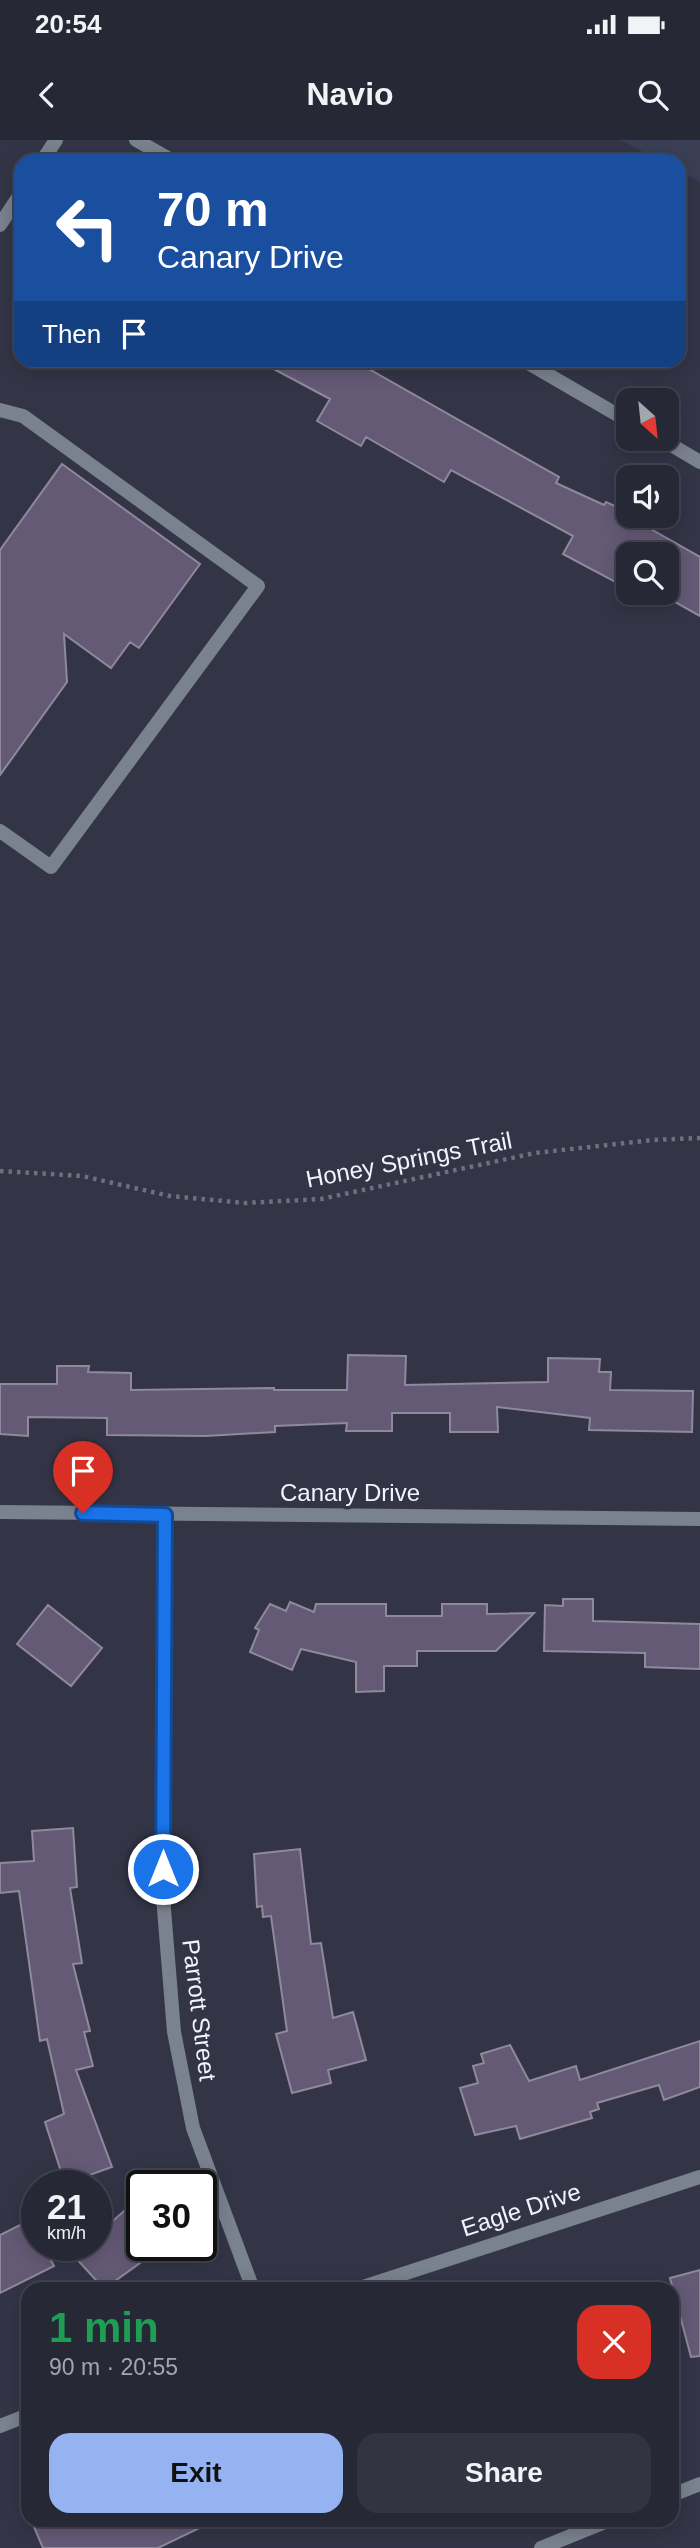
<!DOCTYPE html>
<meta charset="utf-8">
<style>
body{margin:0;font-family:Arial,sans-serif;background:#323441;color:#f1f3f6;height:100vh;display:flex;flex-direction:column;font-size:26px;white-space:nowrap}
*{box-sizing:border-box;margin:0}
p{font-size:23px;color:#a4a6ad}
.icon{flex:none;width:38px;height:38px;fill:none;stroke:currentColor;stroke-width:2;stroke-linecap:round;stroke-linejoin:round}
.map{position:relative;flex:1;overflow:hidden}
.drawer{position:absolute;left:21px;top:2142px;width:658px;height:245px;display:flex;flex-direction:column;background:#262835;border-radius:21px;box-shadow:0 4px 18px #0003,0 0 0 2px #424450}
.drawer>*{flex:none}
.hud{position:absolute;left:14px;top:14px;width:672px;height:214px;border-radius:21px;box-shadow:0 4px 18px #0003,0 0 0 2px #424450;background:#1a4fa0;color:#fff;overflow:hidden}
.needle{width:46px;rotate:153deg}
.fabs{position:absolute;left:616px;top:248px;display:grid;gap:14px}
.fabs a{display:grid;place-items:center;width:63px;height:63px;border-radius:14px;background:#262835;box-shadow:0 4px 18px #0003,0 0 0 2px #424450;font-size:35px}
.speed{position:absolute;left:21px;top:2030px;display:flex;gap:14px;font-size:35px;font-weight:700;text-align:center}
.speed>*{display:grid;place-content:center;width:91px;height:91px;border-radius:50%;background:#262835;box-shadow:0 4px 18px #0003,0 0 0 2px #424450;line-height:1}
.speed small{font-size:18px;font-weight:400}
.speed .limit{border:4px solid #111;border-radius:10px;background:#fff;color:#111}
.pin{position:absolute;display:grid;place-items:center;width:60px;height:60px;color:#fff;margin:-72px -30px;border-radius:50% 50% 50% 0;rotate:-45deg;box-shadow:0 0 7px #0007}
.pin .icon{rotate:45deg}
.me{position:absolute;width:77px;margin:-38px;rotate:0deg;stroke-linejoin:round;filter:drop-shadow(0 0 5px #0008)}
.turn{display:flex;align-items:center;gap:24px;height:147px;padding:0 28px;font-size:32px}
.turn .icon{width:91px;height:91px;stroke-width:2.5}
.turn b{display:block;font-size:49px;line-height:60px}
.then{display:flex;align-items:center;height:66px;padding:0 28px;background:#0003;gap:14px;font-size:26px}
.round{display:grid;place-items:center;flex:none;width:74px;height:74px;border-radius:21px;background:#323441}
.summary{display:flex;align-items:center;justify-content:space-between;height:119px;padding:0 28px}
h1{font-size:42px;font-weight:800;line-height:52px;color:#1e9e55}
.cta{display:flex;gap:14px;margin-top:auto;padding:14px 28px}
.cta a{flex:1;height:80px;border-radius:21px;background:#95b2f1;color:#111;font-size:28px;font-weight:800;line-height:80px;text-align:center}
.cta a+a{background:#323441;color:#f1f3f6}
.status{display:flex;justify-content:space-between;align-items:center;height:49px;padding:0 35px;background:#262835;direction:ltr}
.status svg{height:19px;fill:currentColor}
header{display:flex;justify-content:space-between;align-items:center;height:91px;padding:0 28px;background:#262835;font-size:32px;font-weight:800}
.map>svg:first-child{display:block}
</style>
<div class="status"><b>20:54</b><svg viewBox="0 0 49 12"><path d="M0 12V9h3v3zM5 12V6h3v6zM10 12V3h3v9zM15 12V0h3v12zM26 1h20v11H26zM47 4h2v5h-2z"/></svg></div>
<header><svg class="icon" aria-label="back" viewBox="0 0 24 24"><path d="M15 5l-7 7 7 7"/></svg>Navio<svg class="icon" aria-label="search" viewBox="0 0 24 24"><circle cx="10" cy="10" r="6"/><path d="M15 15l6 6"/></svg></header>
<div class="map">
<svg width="700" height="2408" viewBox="0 0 700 2408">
<rect width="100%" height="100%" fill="#333547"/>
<!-- built -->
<path fill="#3b3f55" d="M620,0H700V42L679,31V21H660Z"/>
<!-- building -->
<path fill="#655a76" stroke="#90889c" stroke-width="2" d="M257,220H353L559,337L556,343L604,365L606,362L628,372V376H637L652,383L649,388L700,417V476L659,453H667V415H628V437L624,434L619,444L563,414L573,396L451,330L444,342L366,297L361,306L317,281L330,259Z
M62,324L200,424L139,508L130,502L111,528L64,494L67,542L0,635V410Z
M348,1215L406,1216L405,1245L548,1242V1218L600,1219L599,1232H611L610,1250L693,1251L692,1292L589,1290L590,1278L497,1267L498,1292H450V1273H392V1291H346L347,1283L275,1286V1292L206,1296L107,1295V1278L28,1277V1296L0,1294V1244H57V1226H89L88,1232L131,1233V1250L274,1248V1250H347Z
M563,1459H593V1481L700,1484V1529L645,1527V1513L544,1511L545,1465L563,1466Z
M290,1462L314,1472L316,1464H386V1476H442V1464H487V1474L534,1473L496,1511H417V1526H384V1551L356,1552V1522L301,1509L292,1530L250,1512L259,1490L255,1488L270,1464L286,1471Z
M48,1465L102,1508L71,1546L17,1504Z
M73,1688L77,1747L70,1748L82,1823L73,1824L90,1891L84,1892L93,1926L76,1930L112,2027L65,2044L45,1982L64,1974L47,1899L40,1901L19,1751L0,1753V1723L34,1721L32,1691Z
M300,1709L311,1804L321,1803L333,1878L353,1872L366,1920L328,1930L331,1943L292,1953L276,1894L287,1891L271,1776L263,1777L262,1766L257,1767L254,1714Z
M700,1901V1947L664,1960L659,1945L597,1963L599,1969L590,1972L592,1978L520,1999L516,1986L475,1995L460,1948L478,1943L473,1926L484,1923L481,1914L510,1905L529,1941L576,1926L580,1940Z
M142,2055V2105H154L158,2110L104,2149L74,2116L86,2105H96V2096Z
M30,2080L37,2092V2105H43L54,2126L0,2153V2095Z
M700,2130V2216L691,2217L670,2138Z
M31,2380H216L158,2408H43Z"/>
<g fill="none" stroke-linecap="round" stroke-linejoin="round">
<!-- path -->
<path stroke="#6e7080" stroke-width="4.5" stroke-dasharray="3.5 5" stroke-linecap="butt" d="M0,1031L82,1036L170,1056L245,1063L321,1059L535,1013L653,1000L700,998"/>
<!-- service -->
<path stroke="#79828e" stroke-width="14" d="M0,270L23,276L258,446L51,727L0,691
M672,2355L700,2344
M541,2408L610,2380"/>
<!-- minor -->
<path stroke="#79828e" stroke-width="14" d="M136,0L173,21
M523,220L628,281
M661,299L700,322
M0,1372L700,1379
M165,1375L163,1757L174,1892L193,1988L253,2149
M357,2149L700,2037
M0,2286L28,2275"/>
<!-- tertiary -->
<path stroke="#79828e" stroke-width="14" d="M42,21L56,0
M0,85L21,53"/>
</g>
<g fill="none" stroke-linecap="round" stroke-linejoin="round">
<!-- route casing -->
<g stroke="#114b97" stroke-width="18">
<path id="route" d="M83,1373L165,1375L163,1729"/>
</g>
<!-- route -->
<use href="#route" stroke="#1a73e8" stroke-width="12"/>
</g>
<g text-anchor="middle" stroke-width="7" stroke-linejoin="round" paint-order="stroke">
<!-- street labels -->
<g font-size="24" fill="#f1f3fe" stroke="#333547">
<text transform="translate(409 1020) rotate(-11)" y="8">Honey Springs Trail</text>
<text x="350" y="1361">Canary Drive</text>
<text transform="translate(199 1870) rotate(83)" y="8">Parrott Street</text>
<text transform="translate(521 2070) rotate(-18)" y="8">Eagle Drive</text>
</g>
</g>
</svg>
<div class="fabs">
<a><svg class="needle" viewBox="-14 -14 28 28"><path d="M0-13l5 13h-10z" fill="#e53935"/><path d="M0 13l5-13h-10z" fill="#a4a6ad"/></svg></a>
<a><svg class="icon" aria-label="sound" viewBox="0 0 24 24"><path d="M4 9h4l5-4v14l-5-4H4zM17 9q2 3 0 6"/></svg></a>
<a><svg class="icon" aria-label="search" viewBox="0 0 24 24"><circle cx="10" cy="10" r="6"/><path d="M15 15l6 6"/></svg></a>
</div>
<div class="speed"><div>21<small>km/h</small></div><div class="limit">30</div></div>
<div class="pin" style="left:83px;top:1373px;background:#d93025"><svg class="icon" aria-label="arrive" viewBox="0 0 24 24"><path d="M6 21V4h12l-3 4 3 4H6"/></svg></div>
<svg class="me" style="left:163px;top:1729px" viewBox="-20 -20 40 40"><circle r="17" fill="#1a73e8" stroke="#fff" stroke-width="3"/><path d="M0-11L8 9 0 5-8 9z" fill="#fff"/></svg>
<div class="hud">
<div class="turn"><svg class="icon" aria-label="left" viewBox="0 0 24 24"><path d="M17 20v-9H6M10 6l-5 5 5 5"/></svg><div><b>70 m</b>Canary Drive</div></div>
<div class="then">Then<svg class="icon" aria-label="arrive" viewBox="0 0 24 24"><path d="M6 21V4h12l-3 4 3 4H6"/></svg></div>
</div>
<section class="drawer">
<div class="summary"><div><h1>1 min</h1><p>90 m · 20:55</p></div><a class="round" style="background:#d93025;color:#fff"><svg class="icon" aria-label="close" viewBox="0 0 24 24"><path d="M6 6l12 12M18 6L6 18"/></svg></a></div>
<div class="cta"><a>Exit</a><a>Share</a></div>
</section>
</div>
